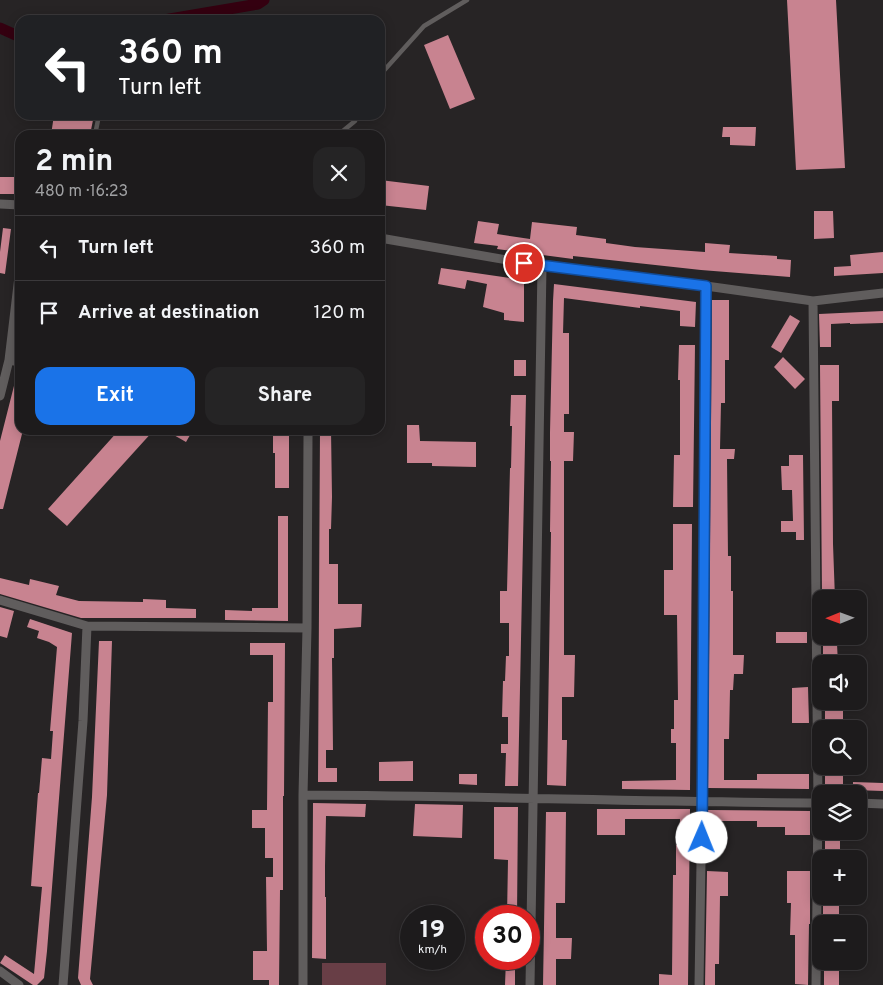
<!DOCTYPE html>
<meta charset="utf-8">
<style>
body{margin:0;font-family:Overpass,sans-serif;background:#252425;color:#f1f3f6;height:100vh;display:flex;flex-direction:column;font-size:19px;white-space:nowrap}
*{box-sizing:border-box;margin:0}
p{font-size:16px;color:#a0a1a3}
.icon{flex:none;width:28px;height:28px;fill:none;stroke:currentColor;stroke-width:2;stroke-linecap:round;stroke-linejoin:round}
.map{position:relative;flex:1;overflow:hidden}
.side{position:absolute;left:15px;top:130px;width:370px;height:305px;display:flex;flex-direction:column;background:#1d1b1c;border-radius:15px;box-shadow:0 2px 12px #0003,0 0 0 1px #3b393b}
.side>*{flex:none}
.top-card{position:absolute;left:15px;top:15px;width:370px;height:105px;border-radius:15px;box-shadow:0 2px 12px #0003,0 0 0 1px #3b393b;background:#202124;color:#fff;overflow:hidden}
.needle{width:32px;rotate:269deg}
.buttons{position:absolute;left:812px;top:590px;display:grid;gap:10px}
.buttons a{display:grid;place-items:center;width:55px;height:55px;border-radius:10px;background:#1d1b1c;box-shadow:0 2px 12px #0003,0 0 0 1px #3b393b;font-size:25px}
.speed{position:absolute;left:400px;top:905px;display:flex;gap:10px;font-size:25px;font-weight:700;text-align:center}
.speed>*{display:grid;place-content:center;width:65px;height:65px;border-radius:50%;background:#1d1b1c;box-shadow:0 2px 12px #0003,0 0 0 1px #3b393b;line-height:1}
.speed small{font-size:12px;font-weight:400}
.speed .limit{border:8px solid #d22;background:#fff;color:#111}
.pin{position:absolute;display:grid;place-items:center;width:42px;height:42px;color:#fff;margin:-21px;border:2px solid #fff;border-radius:50%;box-shadow:0 1px 5px #0007}
.me{position:absolute;width:55px;margin:-28px;rotate:1deg;stroke-linejoin:round;filter:drop-shadow(0 0 4px #0008)}
.turn{display:flex;align-items:center;gap:18px;height:105px;padding:0 20px;font-size:22px}
.turn .icon{width:65px;height:65px;stroke-width:2.5}
.turn b{display:block;font-size:35px;line-height:42px}
.round{display:grid;place-items:center;flex:none;width:52px;height:52px;border-radius:15px;background:#252425}
.summary{display:flex;align-items:center;justify-content:space-between;height:85px;padding:0 20px}
h1{font-size:30px;font-weight:700;line-height:38px}
.button{display:flex;gap:10px;margin-top:auto;padding:10px 20px}
.button a{flex:1;height:58px;border-radius:15px;background:#1a73e8;color:#fff;font-size:20px;font-weight:700;line-height:58px;text-align:center}
.button a+a{background:#252425;color:#f1f3f6}
ul{padding:0;list-style:none}
li{display:flex;align-items:center;gap:15px;height:65px;padding:0 20px;border-top:1px solid #3b393b}
li div{flex:1}
li b{display:block;font-size:19px}
li em{font-style:normal}
.map>svg:first-child{display:block}
</style>
<div class="map">
<svg width="883" height="985" viewBox="0 0 883 985">
<rect width="100%" height="100%" fill="#272425"/>
<!-- green -->
<path fill="#683e46" d="M322,963H386V985H322Z"/>
<g fill="none" stroke-linecap="round" stroke-linejoin="round">
<!-- canal -->
<path stroke="#340010" stroke-width="11" d="M164,20L258,4L264,0
M0,28L20,37"/>
</g>
<!-- building -->
<path fill="#c88390" d="M787,0H836L845,168L796,170Z
M448,35L475,99L450,109L424,45Z
M54,115H94L90,135H51Z
M723,127H756L755,146L730,145V137H722Z
M0,177H19L18,194H0Z
M380,180L429,186L426,210L380,205Z
M814,211H833L834,238L814,239Z
M478,221L499,224L497,234L530,239L532,222L577,227L576,235L606,239V243L635,247L705,252V243L730,245L729,253L777,256V259L791,260L790,277L701,270L573,256V259L497,249L498,246L474,243Z
M3,228L11,229L5,274L0,273V252Z
M883,252V273L834,276V267L851,266L850,255Z
M441,268L524,280V322L504,320V313L483,307L487,284L467,280L465,289L438,284Z
M554,284L696,302L695,327L680,326V311L640,306V308L564,298L563,333H569V414H564V432H574L573,461H564V655H575L574,697H562V740H567L566,786L547,785L551,532H550L551,461H550V432L553,301Z
M712,300H729V360H725V403H721L720,449H735L734,459H727L728,556H731V591H733V655H744L743,674H734L733,690H730L729,739H724V780H757V774H809V789L708,788Z
M883,311V323L850,324V323L831,324V347H820L819,314Z
M790,315L800,321L781,353L771,347Z
M679,345H695L693,507H673L674,455H680V380H678Z
M783,357L805,379L795,389L774,367Z
M514,360H526V376H514Z
M820,365H839V401H832L833,544L835,599H822Z
M17,374H20V430H23L3,509H0V441Z
M511,395H526L518,786H505L506,753H501V744H508V717H502L503,681H505L506,656H509V623H500V591H507L510,468H511L512,426H510Z
M407,425H419L420,441L476,442V467L432,466V463H407Z
M119,430H154L67,526L48,509Z
M165,430H193L186,442Z
M273,430H289V488H275V453H273Z
M320,430H331L332,497L331,529H329V564H338V604H362L361,627L334,629V658H332L333,750H326V768H337V782H318Z
M789,455H803L804,540H796V532H781V521H793L792,490H782L781,466H789Z
M278,516H288V621L225,620V610L252,611V608H278Z
M673,524H692L690,790L622,789V781L676,780V743H671V729H674V700H678L677,615H664V570H673Z
M0,578L29,585L30,579L59,586L56,595L79,601L143,602V599L166,600V608L196,609V618H81L0,594Z
M0,607L14,611L7,638L0,636Z
M30,619L72,633L47,951L44,978L37,985H33L0,963L5,955L34,974L42,887L31,886L38,793H39L42,758L51,759L53,731H50L57,647L49,642L37,638L39,631L27,627Z
M776,632H807V643H776Z
M823,636H839V644H837L838,664H823Z
M99,641H112L107,795L90,979L93,985H81L78,978L92,797Z
M250,643H285L284,796H283V890H280L279,985H269V980H253V951H267L266,877H273V858H265V828H252V810H267L268,702H273V655H250Z
M808,687L809,723H792V688Z
M825,701H843V729H825Z
M413,761V781H379V762Z
M825,766H843V788L825,789Z
M459,774H477V785L459,784Z
M853,782L883,783V791L853,790Z
M313,803L366,804L365,817L326,816L325,866V897H326V959L312,958Z
M415,804L463,805L462,838L413,836Z
M494,807H518L517,916H507L508,860L494,859Z
M597,809H690L688,985H659V974L672,975L673,875H676V845H679L680,819H625V835H597Z
M708,810L810,811V835H785V827H757V821H721V842L708,841Z
M546,812H566L565,903H556V938H572L571,959H556V985H543Z
M825,831H847V840H840V859H825Z
M707,871L728,872V896H720L719,964H715V985H705Z
M787,871H810V924H809L808,985L795,984V935H790L791,903H787Z
M823,896H839V924H823Z
M506,959H515V985H505Z
M824,961H839V985H824Z"/>
<g fill="none" stroke-linecap="round" stroke-linejoin="round">
<!-- service -->
<path stroke="#605d5d" stroke-width="4.5" d="M380,75L424,26L467,0
M95,135L99,115
M338,135L355,121L357,115"/>
<!-- minor -->
<path stroke="#605d5d" stroke-width="9" d="M0,204L20,205
M380,238L542,266L706,286L813,301L883,293
M813,301L818,803L816,985
M9,360L20,362
M0,396L9,360L20,268
M0,600L87,626L307,628
M303,795C476,796 649,802 821,803
M859,803L883,804
M0,971L19,985
M63,985L83,721L87,626
M303,985V795L307,628L308,436
M530,985L542,266
M699,985L702,801L706,286"/>
</g>
<g fill="none" stroke-linecap="round" stroke-linejoin="round">
<!-- route casing -->
<g stroke="#114b97" stroke-width="12">
<path id="route" d="M524,263L706,286L702,838"/>
</g>
<!-- route -->
<use href="#route" stroke="#1a73e8" stroke-width="9"/>
</g>
</svg>
<div class="buttons">
<a><svg class="needle" viewBox="-14 -14 28 28"><path d="M0-13l5 13h-10z" fill="#e53935"/><path d="M0 13l5-13h-10z" fill="#a0a1a3"/></svg></a>
<a><svg class="icon" aria-label="sound" viewBox="0 0 24 24"><path d="M4 9h4l5-4v14l-5-4H4zM17 9q2 3 0 6"/></svg></a>
<a><svg class="icon" aria-label="search" viewBox="0 0 24 24"><circle cx="10" cy="10" r="6"/><path d="M15 15l6 6"/></svg></a>
<a><svg class="icon" aria-label="layers" viewBox="0 0 24 24"><path d="M12 4l9 5-9 5-9-5zM3 14l9 5 9-5"/></svg></a>
<a>+</a>
<a>−</a>
</div>
<div class="speed"><div>19<small>km/h</small></div><div class="limit">30</div></div>
<div class="pin" style="left:524px;top:263px;background:#d93025"><svg class="icon" aria-label="arrive" viewBox="0 0 24 24"><path d="M6 21V4h12l-3 4 3 4H6"/></svg></div>
<svg class="me" style="left:702px;top:838px" viewBox="-20 -20 40 40"><circle r="19" fill="#fff"/><path d="M0-13L10 11 0 6-10 11z" fill="#1a73e8"/></svg>
<div class="top-card">
<div class="turn"><svg class="icon" aria-label="left" viewBox="0 0 24 24"><path d="M17 20v-9H6M10 6l-5 5 5 5"/></svg><div><b>360 m</b>Turn left</div></div>
</div>
<section class="side">
<div class="summary"><div><h1>2 min</h1><p>480 m · 16:23</p></div><a class="round"><svg class="icon" aria-label="close" viewBox="0 0 24 24"><path d="M6 6l12 12M18 6L6 18"/></svg></a></div>
<ul>
<li><svg class="icon" aria-label="left" viewBox="0 0 24 24"><path d="M17 20v-9H6M10 6l-5 5 5 5"/></svg><div><b>Turn left</b></div><em>360 m</em></li>
<li><svg class="icon" aria-label="arrive" viewBox="0 0 24 24"><path d="M6 21V4h12l-3 4 3 4H6"/></svg><div><b>Arrive at destination</b></div><em>120 m</em></li>
</ul>
<div class="button"><a>Exit</a><a>Share</a></div>
</section>
</div>
